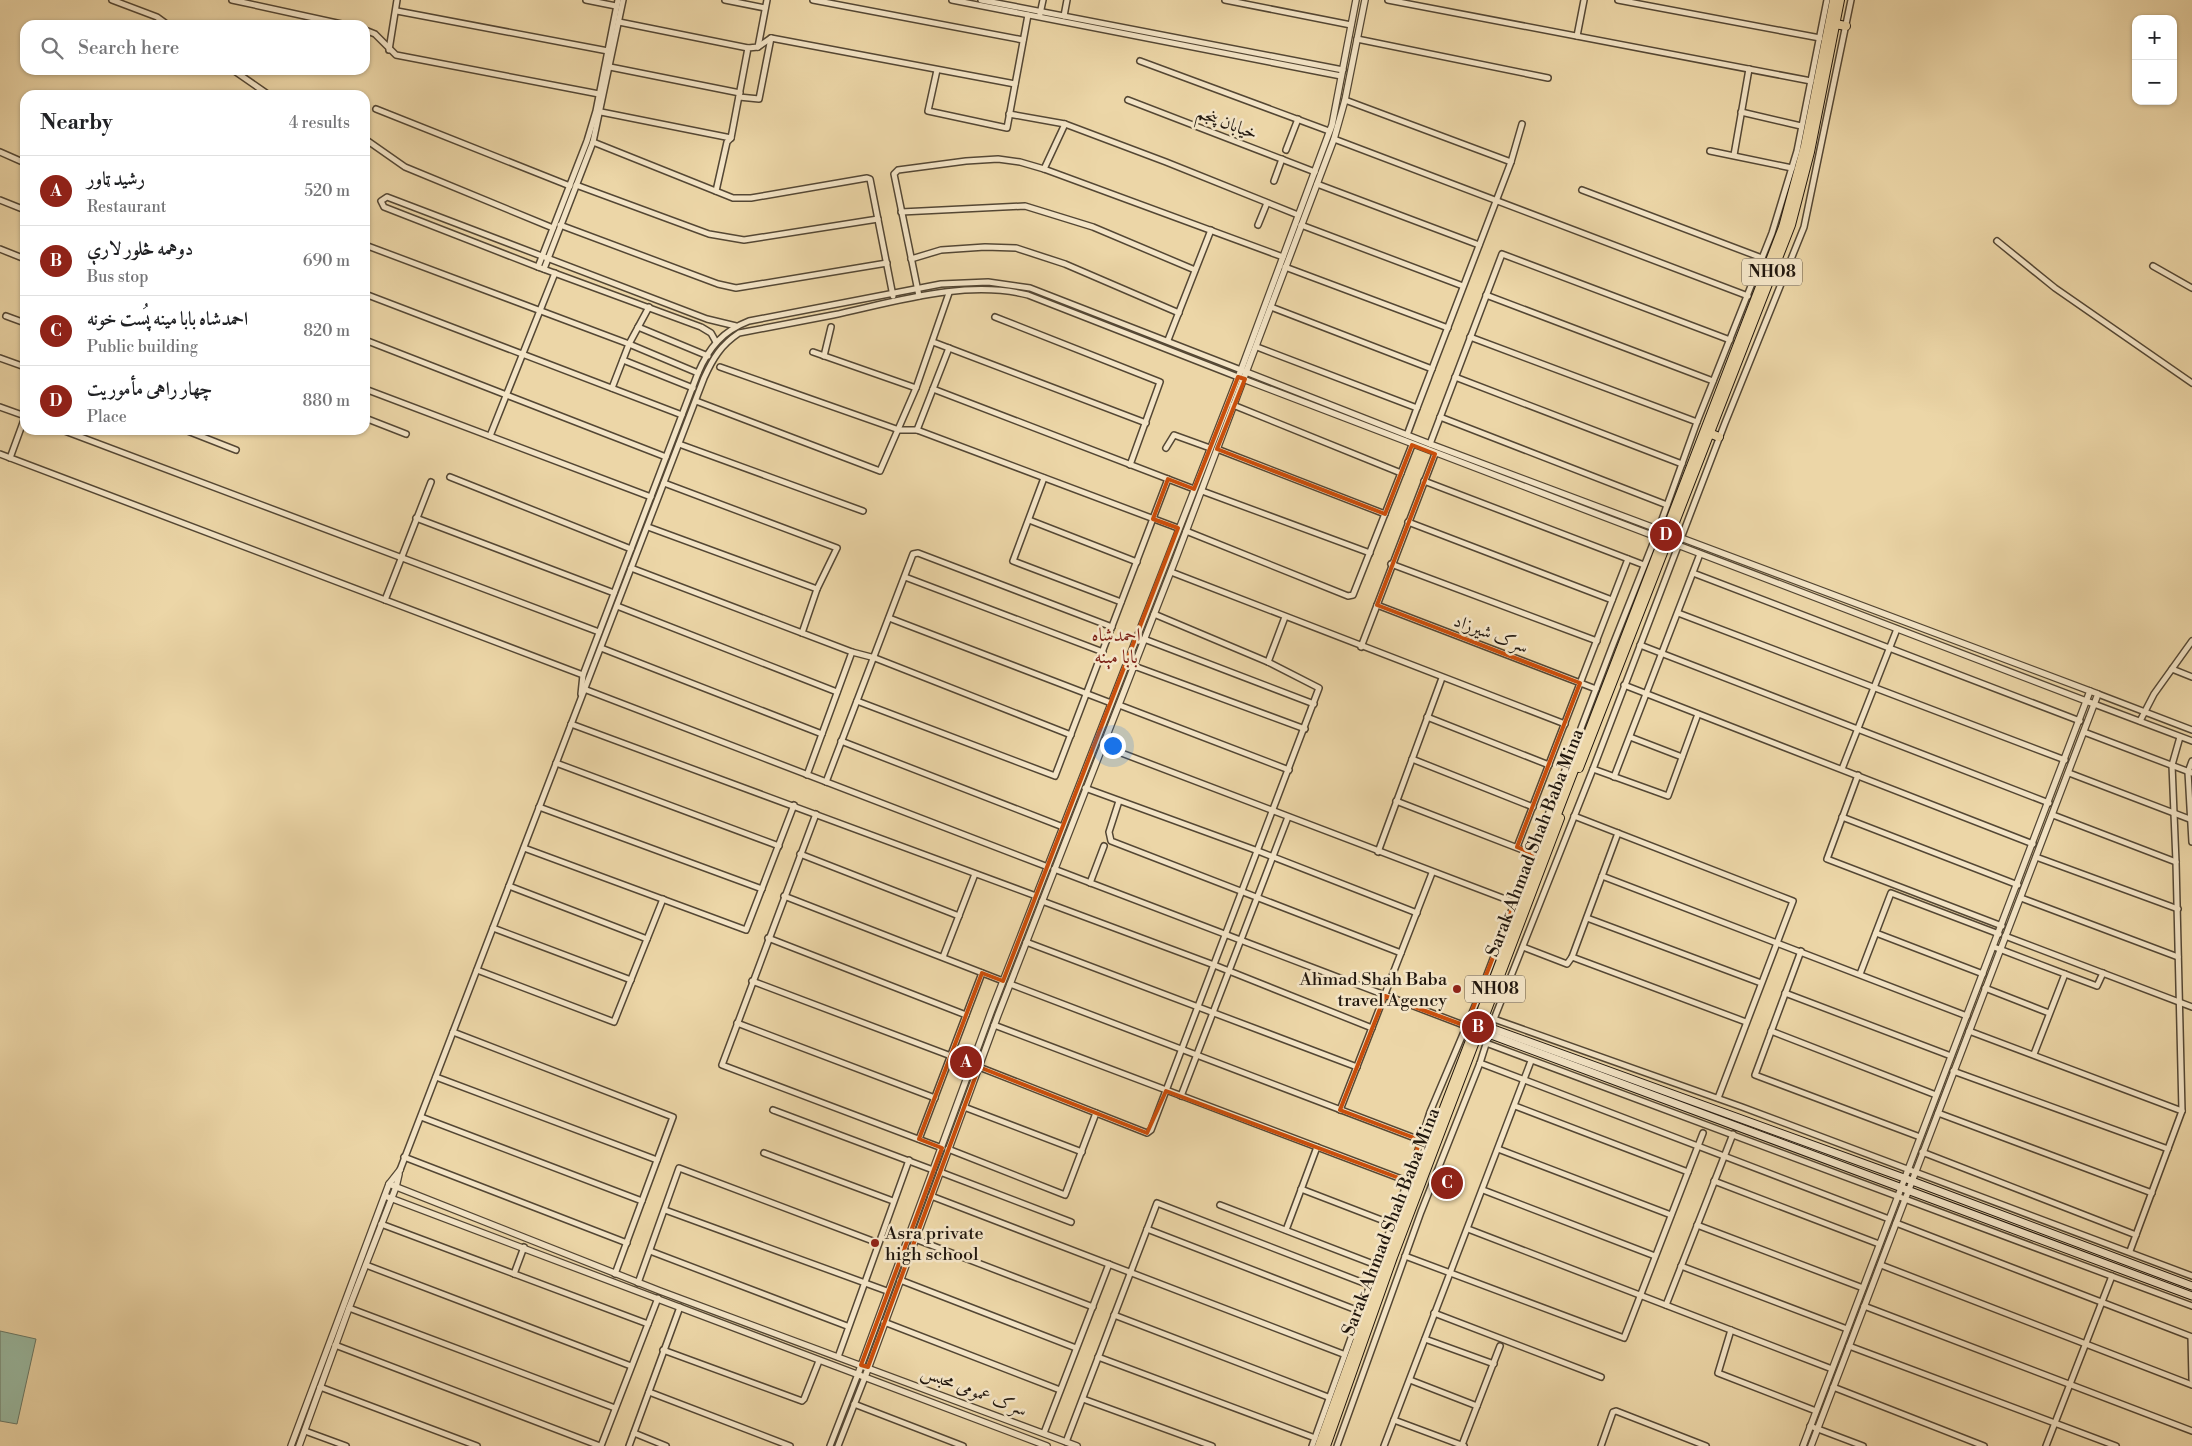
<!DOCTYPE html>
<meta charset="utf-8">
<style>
:root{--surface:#fff;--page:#f2f2f2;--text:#202124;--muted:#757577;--line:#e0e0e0;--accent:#8f2418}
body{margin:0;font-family:"Libre Bodoni",Amiri,serif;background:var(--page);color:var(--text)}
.controls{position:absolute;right:15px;top:15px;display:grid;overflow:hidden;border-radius:10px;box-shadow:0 1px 4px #0004}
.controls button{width:45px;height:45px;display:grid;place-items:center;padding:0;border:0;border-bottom:1px solid var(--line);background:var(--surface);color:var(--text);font:25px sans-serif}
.you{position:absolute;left:1112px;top:745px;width:18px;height:18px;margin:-12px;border:4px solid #fff;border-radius:50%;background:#1a73e8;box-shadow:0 0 0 8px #1a73e833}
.badge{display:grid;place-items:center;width:32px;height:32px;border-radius:50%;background:var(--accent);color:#fff;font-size:16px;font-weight:700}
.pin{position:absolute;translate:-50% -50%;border:2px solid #fff;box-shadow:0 1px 5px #0006}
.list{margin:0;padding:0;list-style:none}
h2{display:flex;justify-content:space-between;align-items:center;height:65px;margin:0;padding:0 20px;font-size:21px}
h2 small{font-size:16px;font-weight:400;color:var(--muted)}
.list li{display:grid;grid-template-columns:32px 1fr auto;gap:15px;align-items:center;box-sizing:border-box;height:70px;padding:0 20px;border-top:1px solid var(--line)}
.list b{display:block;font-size:19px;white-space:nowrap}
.list p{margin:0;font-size:16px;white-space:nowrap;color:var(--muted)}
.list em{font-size:16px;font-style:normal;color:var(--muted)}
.icon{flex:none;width:28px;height:28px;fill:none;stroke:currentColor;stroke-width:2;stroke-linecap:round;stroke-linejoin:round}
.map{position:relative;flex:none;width:2192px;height:1446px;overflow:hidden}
.search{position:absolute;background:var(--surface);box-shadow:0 1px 4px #0004;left:20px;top:20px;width:350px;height:55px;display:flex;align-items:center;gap:12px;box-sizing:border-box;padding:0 18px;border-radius:15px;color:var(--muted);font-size:19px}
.panel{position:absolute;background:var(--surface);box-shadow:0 1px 4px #0004;left:20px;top:90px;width:350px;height:345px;border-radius:15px}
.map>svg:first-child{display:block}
.water{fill:#9abaa2;stroke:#6a7967}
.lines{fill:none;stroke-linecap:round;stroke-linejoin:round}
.minor-casing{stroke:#544734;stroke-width:8}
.tertiary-casing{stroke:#544734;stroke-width:8}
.secondary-casing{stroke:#21170e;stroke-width:9}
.trunk-casing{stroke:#21170e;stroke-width:10}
.minor{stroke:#f3e4c6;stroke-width:5}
.tertiary{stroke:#f3e4c6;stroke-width:5.5}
.secondary{stroke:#f3e4c6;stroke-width:7}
.trunk{stroke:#ecd6a7;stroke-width:8}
.marked{fill:none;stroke:#ca4f0c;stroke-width:4;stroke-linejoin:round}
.poi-dot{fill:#8f2418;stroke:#f3e4c6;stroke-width:2}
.labels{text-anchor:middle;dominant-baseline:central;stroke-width:5;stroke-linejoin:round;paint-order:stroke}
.shield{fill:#f3e4c6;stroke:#605445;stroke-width:1}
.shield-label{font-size:16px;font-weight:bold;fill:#21170e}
.street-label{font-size:18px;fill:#21170e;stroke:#f3e4c6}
.poi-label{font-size:18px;fill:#21170e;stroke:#f3e4c6;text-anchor:end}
.neighbourhood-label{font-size:19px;fill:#7a1f14;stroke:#f3e4c6}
</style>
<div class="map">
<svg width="2192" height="1446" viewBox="0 0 2192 1446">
<rect width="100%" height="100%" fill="#ecd6a7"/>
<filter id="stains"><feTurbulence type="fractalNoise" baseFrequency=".004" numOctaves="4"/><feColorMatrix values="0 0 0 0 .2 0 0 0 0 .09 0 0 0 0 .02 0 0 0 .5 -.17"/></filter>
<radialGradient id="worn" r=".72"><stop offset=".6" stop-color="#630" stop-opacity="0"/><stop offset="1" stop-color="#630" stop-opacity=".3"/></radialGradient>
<!-- water -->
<polygon class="water" points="0,1331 36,1339 17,1424 0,1421"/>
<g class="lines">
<!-- minor casing -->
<g class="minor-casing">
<g id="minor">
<polyline points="112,0 157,17 168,25"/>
<polyline points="232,0 346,25"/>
<polyline points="586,0 616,6"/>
<polyline points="725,0 765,8"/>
<polyline points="813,0 1023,40"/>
<polyline points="952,0 1341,76"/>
<polyline points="981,0 1343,70"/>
<polyline points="1225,0 1351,25"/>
<polyline points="1388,0 1811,81"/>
<polyline points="1618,0 1820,38"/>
<polyline points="397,11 608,51"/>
<polyline points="1040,14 1043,0"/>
<polyline points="1064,16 1067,0"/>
<polyline points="619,22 748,48"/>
<polyline points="365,30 375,34 396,55 599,94"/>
<polyline points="1577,36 1584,0"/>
<polyline points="1357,39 1548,78"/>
<polyline points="758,47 771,38 1015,84"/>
<polyline points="389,50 397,0"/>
<polyline points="1140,61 1329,131"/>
<polyline points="610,67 740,93"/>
<polyline points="233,70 269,95"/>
<polyline points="937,70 928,111 1007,128 1028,15"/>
<polyline points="739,97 759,99 771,38"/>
<polyline points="1128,100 1315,172"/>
<polyline points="1345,100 1511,162"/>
<polyline points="376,109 570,186"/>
<polyline points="601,112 731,138"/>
<polyline points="1741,112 1801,126"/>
<polyline points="1009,114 1065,124 1166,162 1298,215"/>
<polyline points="365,139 405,167 553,228"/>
<polyline points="1334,139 1748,296"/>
<polyline points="593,142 733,198 751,198 867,178 870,179 893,296"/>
<polyline points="1286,150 1298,119"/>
<polyline points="1710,151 1792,168"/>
<polyline points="0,152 25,163"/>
<polyline points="1734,155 1749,69"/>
<polyline points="1044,169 1065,124"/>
<polyline points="1274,181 1282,159"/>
<polyline points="1317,184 1479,245"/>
<polyline points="576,185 709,234 744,240 878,219"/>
<polyline points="1582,190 1762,258"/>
<polyline points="716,191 727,142 731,138 748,48 758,47 767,0"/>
<polyline points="0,200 25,210"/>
<polyline points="901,212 1025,206 1093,227 1195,270"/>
<polyline points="560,225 718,284 736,288 887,263"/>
<polyline points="1258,225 1267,203"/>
<polyline points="1301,225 1463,286"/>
<polyline points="1997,241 2055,288 2192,383"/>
<polyline points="365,245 629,344 698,373"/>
<polyline points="0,249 25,259"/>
<polyline points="911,259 941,250 985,247 1016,248 1065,264 1179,313"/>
<polyline points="2153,266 2192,288"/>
<polyline points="538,267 587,141 596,111 618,0"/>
<polyline points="1285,267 1448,328"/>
<polyline points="544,269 593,142 623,0"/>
<polyline points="365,294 682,415"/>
<polyline points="1486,295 1713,381"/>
<polyline points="919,296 894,174 898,170 966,161 998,159 1020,162 1044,169 1283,257"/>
<polyline points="1271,307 1432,369"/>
<polyline points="6,316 25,323"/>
<polyline points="995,317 1160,382 1130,465"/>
<polyline points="638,327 708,356"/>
<polyline points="1470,337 1697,422"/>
<polyline points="365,340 666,457"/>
<polyline points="1168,340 1211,230"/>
<polyline points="716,342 711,333 701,327 538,267 384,207 381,201 387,197 707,319 736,326"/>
<polyline points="933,342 1146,423"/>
<polyline points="1257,347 1417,408 1407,435"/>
<polyline points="813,352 916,388"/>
<polyline points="824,356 831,327"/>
<polyline points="0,358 25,367"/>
<polyline points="623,360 693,388"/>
<polyline points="720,367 899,430 917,430 1178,528"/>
<polyline points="1455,377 1682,464"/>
<polyline points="612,388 629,344 649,307"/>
<polyline points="365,389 651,497"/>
<polyline points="933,389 1194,489"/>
<polyline points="696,401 880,471 916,388 949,293"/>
<polyline points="1233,405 1401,473"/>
<polyline points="0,407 25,416"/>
<polyline points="1417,408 1511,162 1522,124"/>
<polyline points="1440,417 1667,505"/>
<polyline points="365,418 406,434"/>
<polyline points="62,430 599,632"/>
<polyline points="185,430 236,450"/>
<polyline points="917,430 949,348"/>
<polyline points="490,436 555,273"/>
<polyline points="679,444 863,511"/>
<polyline points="1430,444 1502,254 1730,340"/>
<polyline points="1166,448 1174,435 1210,448"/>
<polyline points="1217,449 1385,514"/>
<polyline points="0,454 583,675"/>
<polyline points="10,458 25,417"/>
<polyline points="450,477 631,549"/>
<polyline points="1044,478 1013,561 1121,602"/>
<polyline points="1424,481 1644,565"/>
<polyline points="664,483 837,548 817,589 802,633"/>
<polyline points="1202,491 1370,553"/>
<polyline points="416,518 614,593"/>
<polyline points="1029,520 1137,562"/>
<polyline points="1408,522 1612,600"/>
<polyline points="648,527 817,589"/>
<polyline points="1186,531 1348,596 1353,595 1412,445"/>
<polyline points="1391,564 1597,641"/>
<polyline points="631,568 852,652 875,658 1071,735"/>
<polyline points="1171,572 1565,724"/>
<polyline points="1693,573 2080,721"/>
<polyline points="905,577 1103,652"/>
<polyline points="385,600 431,482"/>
<polyline points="1377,605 1596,689"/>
<polyline points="617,606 837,692"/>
<polyline points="1678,613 2065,760"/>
<polyline points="889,618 1111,703"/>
<polyline points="1144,639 1314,704"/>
<polyline points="1640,645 2049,803"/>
<polyline points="1361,647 1435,454"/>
<polyline points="601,648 822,734"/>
<polyline points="1268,662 1285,617"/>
<polyline points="1134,666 1305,729"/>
<polyline points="2172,669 2192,677"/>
<polyline points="1624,685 2033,844"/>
<polyline points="584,689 1048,867"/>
<path d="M581 694 583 675 698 373C709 347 723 331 749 321L941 284 988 282 1030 288 1241 370"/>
<polyline points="2098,694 2192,730"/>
<polyline points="857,701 1055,776 1168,479"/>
<polyline points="2094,704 2192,741"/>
<polyline points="1119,705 1289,770"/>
<polyline points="1427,717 1549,765"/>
<polyline points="2140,721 2154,694 2192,641"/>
<polyline points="571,724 1036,896"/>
<polyline points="2084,732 2192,773"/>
<polyline points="1630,737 1682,757"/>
<polyline points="841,741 1063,827"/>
<polyline points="1103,746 1521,905"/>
<polyline points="1412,759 1533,807"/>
<polyline points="2192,761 2188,772 2192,842"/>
<polyline points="556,763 779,846"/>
<polyline points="1593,769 1668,796 1698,714"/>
<polyline points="1842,769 1897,629"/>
<polyline points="2069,773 2192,820"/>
<polyline points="807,775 852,652"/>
<polyline points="1858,775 1827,859 2002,926"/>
<polyline points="1614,777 1700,554"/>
<polyline points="826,782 913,554 918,553 1112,627"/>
<polyline points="1085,788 1258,851 1417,913"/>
<polyline points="1119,801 1109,832 1111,841 1401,953"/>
<polyline points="1396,801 1533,854"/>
<polyline points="539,807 762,889"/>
<polyline points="816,814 722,1065 942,1148"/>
<polyline points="2053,815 2176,862"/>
<polyline points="1574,816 1793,901 1718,1098"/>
<polyline points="1842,817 2018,885"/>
<polyline points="1517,847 1628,559"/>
<polyline points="524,848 746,930 794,805"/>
<polyline points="1378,852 1442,678"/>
<polyline points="800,854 959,916"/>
<polyline points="2036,857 2178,909"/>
<polyline points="1054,869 1466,1026"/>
<polyline points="1602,876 1967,1016"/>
<polyline points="1090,883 1104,846"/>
<polyline points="509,886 647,939"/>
<polyline points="784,896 1003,981"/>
<polyline points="2021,898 2178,957"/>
<polyline points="1042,901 1214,965 1372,1028"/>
<polyline points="1587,918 1761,983"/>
<polyline points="493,928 631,980"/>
<polyline points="1876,933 1983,974"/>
<polyline points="2005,936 2192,1007"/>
<polyline points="768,938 966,1015"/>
<polyline points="1026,942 1357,1067"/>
<polyline points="1523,947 1567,964 1572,957 1746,1022"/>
<polyline points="1994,947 2065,974 2034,1054"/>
<polyline points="1801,951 1755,1075 1920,1137"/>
<polyline points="943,957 975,874"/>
<polyline points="1572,957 1618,833"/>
<polyline points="477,970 614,1022 663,899"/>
<polyline points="1860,974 1891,893 1999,934"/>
<polyline points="2065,974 2097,986 2103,973"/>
<polyline points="752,981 951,1056"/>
<polyline points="1010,984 1420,1140"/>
<polyline points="1985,988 2049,1013"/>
<polyline points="1785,993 1951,1056"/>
<polyline points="1494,1019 1742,1107 2192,1276"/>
<polyline points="737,1023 935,1098"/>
<polyline points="994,1025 1407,1181"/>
<polyline points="1771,1031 1936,1095"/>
<polyline points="1969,1031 2182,1111"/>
<polyline points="453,1032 673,1117 615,1274"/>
<polyline points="1486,1043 2192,1306"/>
<polyline points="1480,1063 1889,1219"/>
<polyline points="979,1067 1147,1133 1151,1130 1319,688 1268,662 1154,614"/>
<polyline points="1953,1071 2168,1149"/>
<polyline points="436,1077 657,1160"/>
<polyline points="1181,1096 1288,817"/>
<polyline points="1515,1106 1688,1172"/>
<polyline points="964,1107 1082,1152"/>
<polyline points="773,1110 933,1170"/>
<polyline points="1340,1110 1432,873"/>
<polyline points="1938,1113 2152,1193"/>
<polyline points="421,1117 642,1201"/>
<polyline points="919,1139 982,973"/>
<polyline points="948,1149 1065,1195 1096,1113"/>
<polyline points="1498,1149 1671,1215"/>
<polyline points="1922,1152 2136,1235"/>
<polyline points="764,1153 893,1201"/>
<polyline points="404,1157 627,1243"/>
<path d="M400 1170 704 378C713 358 721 345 739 333 771 327 802 321 833 315 894 302 966 279 1028 295L1238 377"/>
<polyline points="940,1172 1071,1222"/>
<polyline points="1714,1181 1879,1244"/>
<polyline points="1301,1189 1392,1224"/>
<polyline points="1483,1190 1655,1256"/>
<polyline points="931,1196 1343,1354"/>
<polyline points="1220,1205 1376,1265"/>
<polyline points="665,1210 887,1291"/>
<polyline points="1896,1223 2192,1337"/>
<polyline points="381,1224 648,1324"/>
<polyline points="1697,1225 1863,1288"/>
<polyline points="1147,1229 1359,1311"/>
<polyline points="1468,1229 1832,1369"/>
<polyline points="1286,1230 1317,1147"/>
<polyline points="915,1239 1093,1307"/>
<polyline points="650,1251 847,1326"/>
<polyline points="2130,1251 2182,1111 2176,862 2172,765 2180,737"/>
<polyline points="1405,1256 1624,1338 1703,1133"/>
<polyline points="366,1265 631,1366"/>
<polyline points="1881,1265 2192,1385"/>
<polyline points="1681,1266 1847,1329"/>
<polyline points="514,1274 524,1247"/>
<polyline points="900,1280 1076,1348"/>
<polyline points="638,1283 679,1168 878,1243"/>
<polyline points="1666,1305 1733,1134"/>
<polyline points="1864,1306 2192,1431"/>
<polyline points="349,1308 615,1408"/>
<polyline points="1434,1313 1601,1377"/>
<polyline points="1114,1315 1328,1397"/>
<polyline points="884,1322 1060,1390"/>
<polyline points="1731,1330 1718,1373 1816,1411"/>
<polyline points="2191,1337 2192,1380"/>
<polyline points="1425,1339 1494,1364"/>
<polyline points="335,1345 600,1446"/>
<polyline points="1849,1346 2116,1446"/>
<polyline points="663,1350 802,1401 804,1399 819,1361"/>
<polyline points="838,1357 909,1160"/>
<polyline points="1098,1357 1315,1438"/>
<polyline points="1410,1380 1477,1406"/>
<polyline points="320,1387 477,1446"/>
<polyline points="1833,1387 1984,1446"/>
<polyline points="649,1392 790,1446"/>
<polyline points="1083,1399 1212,1446"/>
<polyline points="854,1404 963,1446"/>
<polyline points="1394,1420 1464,1446"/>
<polyline points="1810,1426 1863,1446"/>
<polyline points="305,1431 346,1446"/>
<polyline points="634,1433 666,1446"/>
<polyline points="1044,1433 1109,1264"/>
<polyline points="1066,1442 1157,1203 1369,1285"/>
<polyline points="1462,1445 1500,1346"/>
<polyline points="601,1446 658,1298"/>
<polyline points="629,1446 680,1307"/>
<polyline points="830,1446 858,1374"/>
<polyline points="838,1446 865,1377"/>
<polyline points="1312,1446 1414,1163 1430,1112 1477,1001 1612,647 1656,536 1697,422 1772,233 1797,151 1827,0"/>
<polyline points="1337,1446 1421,1212 1480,1063 1494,1019 1593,769 1725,423 1804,227 1851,0"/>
<polyline points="1384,1446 1531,1061"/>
<polyline points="1601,1446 1613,1412 1616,1411 1706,1446"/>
<polyline points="2046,1446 2112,1276"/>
</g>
</g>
<!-- tertiary casing -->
<g class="tertiary-casing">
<g id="tertiary">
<polyline points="1241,370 1430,444 2098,694 1811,1446"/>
<polyline points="1243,379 2094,704"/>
<polyline points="389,1184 660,1291 1077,1446"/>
<polyline points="385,1196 1047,1446"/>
<polyline points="858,1374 991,1012 1241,370 1326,141 1332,125 1356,0"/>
<polyline points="865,1377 998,1015 1176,558 1334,139 1345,100 1365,0"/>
<polyline points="291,1446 389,1184 400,1170"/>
<polyline points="299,1446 349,1308 396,1187 399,1174"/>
<polyline points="1803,1446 2090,691"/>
</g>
</g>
<!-- secondary casing -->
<g class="secondary-casing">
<g id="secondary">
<polyline points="1477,1023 1904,1178 2192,1286"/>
<polyline points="1475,1029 2192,1296"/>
</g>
</g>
<!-- trunk casing -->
<g class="trunk-casing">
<g id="trunk">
<polyline points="1835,24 1846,26"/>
<polyline points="1709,433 1719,437"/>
<polyline points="1579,768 1791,225 1810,152 1840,0"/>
<polyline points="1319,1446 1404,1212 1783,227 1805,146 1834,0"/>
<polyline points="1326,1446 1393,1257 1560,818"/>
</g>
</g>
<!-- minor -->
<use href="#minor" class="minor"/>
<!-- tertiary -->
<use href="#tertiary" class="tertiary"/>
<!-- secondary -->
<use href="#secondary" class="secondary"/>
<!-- trunk -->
<use href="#trunk" class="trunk"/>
</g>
<!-- marked area -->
<path class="marked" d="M1238 377 1245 379 1217 449 1385 514 1412 445 1435 454 1377 605 1580 683 1517 847 1533 854 1525 876 1466 1026 1385 996 1340 1110 1420 1140 1407 1181 1166 1091 1147 1133 979 1067 868 1367 861 1365 942 1148 919 1139 982 973 1003 981 1178 528 1153 519 1168 479 1194 489Z"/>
<!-- markers -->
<g class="poi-dot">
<circle cx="1457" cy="989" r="5"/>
<circle cx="875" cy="1243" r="5"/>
</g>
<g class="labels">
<!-- shield labels -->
<g class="shield">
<rect x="1742" y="258.5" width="60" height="27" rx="4"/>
<rect x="1465" y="975.5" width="60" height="27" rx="4"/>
</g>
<g class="shield-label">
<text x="1772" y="272">NH08</text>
<text x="1495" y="989">NH08</text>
</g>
<!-- street labels -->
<g class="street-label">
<text transform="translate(1227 123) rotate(21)">خیابان پنجم</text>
<text transform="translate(1491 634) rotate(21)">سرک شیرزاد</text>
<text transform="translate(1535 843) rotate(-69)">Sarak Ahmad Shah Baba Mina</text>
<text transform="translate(1391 1222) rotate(-69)">Sarak Ahmad Shah Baba Mina</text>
<text transform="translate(974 1391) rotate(21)">سرک عمومی محبس</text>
</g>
<!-- poi labels -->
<g class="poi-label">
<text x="1447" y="979">Ahmad Shah Baba<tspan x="1447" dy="21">travel Agency</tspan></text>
<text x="885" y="1233" text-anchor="start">Asra private<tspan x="885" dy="21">high school</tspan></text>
</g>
<!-- neighbourhood labels -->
<g class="neighbourhood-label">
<text x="1116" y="635">احمدشاه<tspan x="1116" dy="22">بابا مېنه</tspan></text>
</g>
</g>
<rect width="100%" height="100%" filter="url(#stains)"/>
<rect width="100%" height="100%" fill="url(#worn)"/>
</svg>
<div class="controls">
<button>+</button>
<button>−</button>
</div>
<div class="you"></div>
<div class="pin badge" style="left:966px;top:1062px">A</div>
<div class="pin badge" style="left:1478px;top:1027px">B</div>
<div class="pin badge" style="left:1447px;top:1183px">C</div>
<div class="pin badge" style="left:1666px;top:535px">D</div>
<div class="search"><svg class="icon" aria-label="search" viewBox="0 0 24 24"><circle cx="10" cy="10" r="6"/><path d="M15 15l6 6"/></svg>Search here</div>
<section class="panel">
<h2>Nearby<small>4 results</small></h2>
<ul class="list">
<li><span class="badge">A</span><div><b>رشید ټاور</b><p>Restaurant</p></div><em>520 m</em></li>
<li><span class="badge">B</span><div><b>دوهمه څلور لارې</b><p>Bus stop</p></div><em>690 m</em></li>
<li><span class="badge">C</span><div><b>احمدشاه بابا مینه پُست خونه</b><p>Public building</p></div><em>820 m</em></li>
<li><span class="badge">D</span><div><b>چهار راهی مأموریت</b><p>Place</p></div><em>880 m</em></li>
</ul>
</section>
</div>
